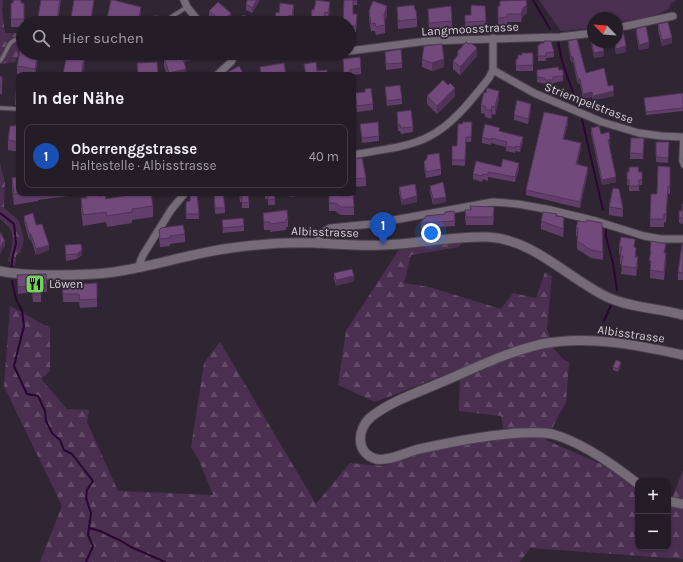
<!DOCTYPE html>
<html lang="de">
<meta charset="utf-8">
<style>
:root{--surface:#241c26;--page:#2c252e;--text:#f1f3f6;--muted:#a3a1a7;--line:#413a43;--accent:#0b8043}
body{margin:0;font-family:Karla,sans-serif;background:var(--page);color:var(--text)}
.controls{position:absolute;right:12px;bottom:12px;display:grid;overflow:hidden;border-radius:8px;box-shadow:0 1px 3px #0004}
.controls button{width:36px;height:36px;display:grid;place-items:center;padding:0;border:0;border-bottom:1px solid var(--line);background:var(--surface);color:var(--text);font:20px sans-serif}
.compass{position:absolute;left:587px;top:12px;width:36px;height:36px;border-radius:50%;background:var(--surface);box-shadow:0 1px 3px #0004;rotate:295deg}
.you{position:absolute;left:431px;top:233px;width:14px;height:14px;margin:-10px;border:3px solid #fff;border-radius:50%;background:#1a73e8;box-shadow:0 0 0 6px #1a73e833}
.badge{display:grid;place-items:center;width:26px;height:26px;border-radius:50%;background:var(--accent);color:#fff;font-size:13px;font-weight:700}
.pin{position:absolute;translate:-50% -33px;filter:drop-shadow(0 1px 2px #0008)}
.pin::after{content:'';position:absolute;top:21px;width:14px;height:12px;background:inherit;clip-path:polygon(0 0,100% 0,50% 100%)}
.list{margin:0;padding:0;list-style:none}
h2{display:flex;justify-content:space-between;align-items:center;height:52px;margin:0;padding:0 16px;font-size:17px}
h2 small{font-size:13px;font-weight:400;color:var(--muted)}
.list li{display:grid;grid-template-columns:26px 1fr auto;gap:12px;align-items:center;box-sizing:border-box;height:64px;margin:0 8px 8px;padding:0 8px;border:1px solid var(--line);border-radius:8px}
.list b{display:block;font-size:15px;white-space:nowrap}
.list p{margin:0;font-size:13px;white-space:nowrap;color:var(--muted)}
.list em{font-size:13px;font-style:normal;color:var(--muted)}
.icon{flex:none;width:22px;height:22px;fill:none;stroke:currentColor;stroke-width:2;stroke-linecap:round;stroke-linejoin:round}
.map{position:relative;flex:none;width:683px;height:562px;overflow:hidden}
.search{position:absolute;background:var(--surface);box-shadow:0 1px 3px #0004;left:16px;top:16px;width:340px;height:44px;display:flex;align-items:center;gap:10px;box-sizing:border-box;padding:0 14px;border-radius:22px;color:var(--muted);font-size:15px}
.panel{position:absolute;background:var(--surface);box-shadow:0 1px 3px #0004;left:16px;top:72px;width:340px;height:124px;border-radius:8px}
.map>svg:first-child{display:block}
.grass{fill:#4a2f51}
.forest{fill:url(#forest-firs)}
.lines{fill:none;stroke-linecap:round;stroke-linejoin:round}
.stream{stroke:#2b0533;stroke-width:2}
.lane-casing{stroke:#4a424c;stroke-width:5.5}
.street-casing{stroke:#4a424c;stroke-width:9}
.secondary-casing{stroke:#4a424c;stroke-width:11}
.lane{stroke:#766a79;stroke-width:3.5}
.street{stroke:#766a79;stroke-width:7}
.secondary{stroke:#766a79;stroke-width:9}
.wall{fill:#613f6a}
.shaded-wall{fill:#4f3356}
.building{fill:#71497b;stroke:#4f3356}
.labels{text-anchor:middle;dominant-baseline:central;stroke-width:3.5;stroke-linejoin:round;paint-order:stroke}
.street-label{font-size:12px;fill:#d9d2db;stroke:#302633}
.poi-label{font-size:12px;fill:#d9d2db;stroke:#302633;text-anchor:start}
</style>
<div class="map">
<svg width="683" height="562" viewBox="0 0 683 562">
<defs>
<pattern id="forest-firs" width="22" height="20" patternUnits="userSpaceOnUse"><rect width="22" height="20" fill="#4a2f51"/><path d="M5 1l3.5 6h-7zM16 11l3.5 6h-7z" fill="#644c69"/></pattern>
</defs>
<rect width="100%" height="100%" fill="#302633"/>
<!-- grass -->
<path class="grass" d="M539 0H677L670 4C670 7 669 10 665 11 655 17 630 20 617 23V18H593V28L561 31Z"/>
<!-- forest -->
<g class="forest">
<path d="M0 0H3L2 10 5 33H21C24 46 20 51 15 62L0 64Z"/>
<path d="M0 163 5 183 4 208 19 221 24 239 21 252 16 255 15 266 8 261C13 243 18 231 0 219Z"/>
<polygon points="462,242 459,247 411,255 404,283 429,287 501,309 513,293 536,298 545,272 552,276 547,329 554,349 564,360 569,362 566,402 546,440 605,466 638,491 638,547 668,547 668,506 669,506 683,470 683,559 530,548 520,562 40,562 62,506 4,386 10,306 50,328 50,371 41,379 67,409 89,410 87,422 118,491 213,495 199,460 191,447 204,363 220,342 316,504 350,463 383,466 420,453 505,438 501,416 459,411 460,369 375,402 338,385 346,331 400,248"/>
</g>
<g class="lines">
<!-- stream -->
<g class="stream">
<polyline points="533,0 550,29"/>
<polyline points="558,41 562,61 578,107"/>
<polyline points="582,119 603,210"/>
<polyline points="0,213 14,224 16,243 12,260 12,267"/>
<polyline points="606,228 606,237 613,263 617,290"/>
<polyline points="12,281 16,299 22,311 24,326 14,366 27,394 38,396 45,411 46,421 52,433 60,440 64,450 72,454 93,481 87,490 86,498 91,513 88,535 93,546 86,562"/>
<polyline points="604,321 611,305"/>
<polyline points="89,528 100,531 121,541 131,547 165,562"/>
</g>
<!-- lane casing -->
<g class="lane-casing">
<g id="lane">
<polyline points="164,20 168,19 187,7"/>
<polyline points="149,23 151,20 156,18"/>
<polyline points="147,56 147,53"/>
<path d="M0 61C9 51 6 39 23 38"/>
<polyline points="0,108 19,109"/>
<polyline points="682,137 681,161 683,166"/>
</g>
</g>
<!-- street casing -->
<g class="street-casing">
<g id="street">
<polyline points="184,0 187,7 200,23"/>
<polyline points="617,28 673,16"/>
<polyline points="349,51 427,41 560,37 593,33"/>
<polyline points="252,53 273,56 322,53"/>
<polyline points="493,70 534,93 602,122 639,133 661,136 683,137"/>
<polyline points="217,75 231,62 236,53"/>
<path d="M353 155C376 150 407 148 428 137 453 125 472 99 489 78L493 70V38"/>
<polyline points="318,243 320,234 330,228 372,224 493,202 518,204 551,210 596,221 644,236 661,239 683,239"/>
<polyline points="140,268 140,262 143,255 171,210 185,193"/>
</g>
</g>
<!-- secondary casing -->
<g class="secondary-casing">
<g id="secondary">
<path d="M0 271C18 275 38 275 56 275 77 275 99 275 120 271 157 265 193 253 231 248 259 244 287 242 315 243 338 244 360 246 383 245 418 244 453 236 488 237 533 239 569 279 607 297 631 308 658 308 683 315"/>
<path d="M638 484C614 465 582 442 552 434 542 432 530 433 519 433 487 435 456 441 424 448 410 450 390 462 376 459 355 453 357 429 371 417 391 401 419 392 442 382 475 368 507 352 542 344 589 335 637 345 683 355"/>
<polyline points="668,501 683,504"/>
</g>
</g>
<!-- lane -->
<use href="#lane" class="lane"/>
<!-- street -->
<use href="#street" class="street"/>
<!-- secondary -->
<use href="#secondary" class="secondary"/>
</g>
<!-- wall -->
<g class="wall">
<polygon points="41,0 61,0 58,23 38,23 38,17"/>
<polygon points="260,0 252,13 246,10 246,4"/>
<polygon points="344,0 357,0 357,5 353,5 353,14 357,14 356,32 350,31 350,38 349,38 349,23"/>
<polygon points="11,3 24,3 24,23 23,23 23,27 11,27"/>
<polygon points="485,6 486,26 465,27 465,15 471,15"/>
<polygon points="498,6 500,6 527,13 523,16 521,22 507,22 507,25 498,25"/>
<polygon points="397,7 415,10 417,19 417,27 398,29"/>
<polygon points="428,9 452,21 452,29 429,31"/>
<polygon points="330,10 328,21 325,20 325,23 307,23 311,19"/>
<polygon points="209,11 231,19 227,23 217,23 209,16"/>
<polygon points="369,11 387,14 385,21 385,33 376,35 375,31 371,31 369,19"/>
<polygon points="141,13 139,23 107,23 107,18"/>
<polygon points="294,13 292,23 275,23 275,19"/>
<polygon points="658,24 672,43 662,46 658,30"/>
<polygon points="636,29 649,48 639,50 636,34"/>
<polygon points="591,37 604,56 594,58 591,42"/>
<polygon points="568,41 586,73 608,86 614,96 593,100 592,97 583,99 580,84 578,84 577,81 573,62 571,62 568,46"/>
<polygon points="614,42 617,42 626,52 616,54"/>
<polygon points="538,45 554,52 554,57 546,58 546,61 538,61"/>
<polygon points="22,51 23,53 39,53 35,75 24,75 17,74 17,66"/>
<polygon points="385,52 402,63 402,68 386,70"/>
<polygon points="457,52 477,56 460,75 453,69 453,61 457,56"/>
<polygon points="168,53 201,53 201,57 184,62 186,75 167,75 164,66 164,58 168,57"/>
<polygon points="533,53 533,71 516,71 516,59 518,59 522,55"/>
<polygon points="343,59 361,68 361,74 350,75"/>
<polygon points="422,59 444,67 432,71 422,67"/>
<polygon points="537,70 559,70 563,76 563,81 553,83 553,85 545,85 545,84 537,82"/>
<polygon points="0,76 2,77 2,94 0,94"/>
<polygon points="19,82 19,105 15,105 15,100"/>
<polygon points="385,87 402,99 402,104 387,106 385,92"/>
<polygon points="365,89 373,104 373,110 357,112 355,93 365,92"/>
<polygon points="683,93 683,111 646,115 644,98"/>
<polygon points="427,96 455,96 437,114 427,104"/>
<polygon points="499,99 495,115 492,114 491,119 485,117 485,114 481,113 481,105"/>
<polygon points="531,109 528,124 514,120 514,115"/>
<polygon points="397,112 413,127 413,132 401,134 400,131 398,131"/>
<polygon points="568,123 564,139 581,148 577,165 588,172 580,208 526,195 526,190"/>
<polygon points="360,124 379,136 379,141 362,143"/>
<polygon points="19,125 19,152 8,150 8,140"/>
<polygon points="472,128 471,142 466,142 465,166 452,165 452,160 457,146"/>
<polygon points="591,128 601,134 610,145 609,145 616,182 602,185 591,133"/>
<polygon points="500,131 523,142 520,152 515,151 515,153 506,151 506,147 491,143 491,145 482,143 482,137"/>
<polygon points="631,138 644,138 643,159 630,159"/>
<polygon points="656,142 669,142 668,163 656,162"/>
<polygon points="427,155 441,169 441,175 426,178 424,167 424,162 427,159"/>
<polygon points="353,159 366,178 366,186 353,187"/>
<polygon points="501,167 519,169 515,182 488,177 488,181 483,179 482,182 473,179 473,174"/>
<polygon points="627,172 642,172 642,185 639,185 639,191 629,191 629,185 627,185"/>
<polygon points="670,174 670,194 668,194 666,222 664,222 664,227 650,227 650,219 657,194"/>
<polygon points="12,178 19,193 84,193 84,194 38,200 38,201 14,205 12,188"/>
<polygon points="430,186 446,202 433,205 430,192"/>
<polygon points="399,187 417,202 402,205 399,193"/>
<polygon points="214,193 225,208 225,213 215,214"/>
<polygon points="239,193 249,202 249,208 242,208 242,202 240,202"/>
<polygon points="265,193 274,193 275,205 268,205 268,199 265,199"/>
<polygon points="290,193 310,193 310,194 290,197"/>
<polygon points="329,195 342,196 354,207 354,215 341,215 335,211 329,211"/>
<polygon points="99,196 106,199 153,206 153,217 132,220 132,223 107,227 106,222 83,226 81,209 81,198"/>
<polygon points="186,202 199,214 199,219 186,219"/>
<polygon points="683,204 683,224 679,223 679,211 682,211"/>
<polygon points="470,206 494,215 493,225 466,225 465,218 465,210 470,210"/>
<polygon points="609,207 623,209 623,217 609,215"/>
<polygon points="263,213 288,219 288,227 286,227 286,230 270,232 270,230 264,230"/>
<polygon points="24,216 36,225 49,250 36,255 31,239 29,240 24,221"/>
<polygon points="557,216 564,225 563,237 541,229 541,221"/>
<polygon points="222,220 244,226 244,231 223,233"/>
<polygon points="455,221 455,226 421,228 421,223"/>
<polygon points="578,221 603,252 603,260 591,258 577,249 577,236 576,236 576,228"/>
<polygon points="159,230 185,234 185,242 170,244 170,246 160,247 159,238"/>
<polygon points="683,244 683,280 678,280 678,272"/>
<polygon points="65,245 82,255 77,259 66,261"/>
<polygon points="619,246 635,248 638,265 636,276 621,274 622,264 620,264 620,254 619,254"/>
<polygon points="650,251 665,253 666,261 664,280 650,278"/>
<polygon points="334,273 354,281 336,286 334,279"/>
<polygon points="17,275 47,285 47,292 41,292 41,302 33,302 32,292 18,294"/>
<polygon points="62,281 80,284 97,299 97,307 80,308 79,302 63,302"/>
<polygon points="621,365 618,372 613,370 613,367"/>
</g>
<!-- shaded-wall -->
<g class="shaded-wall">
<polygon points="60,0 61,0 58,23 57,23"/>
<polygon points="94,0 94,5 91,23 90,23"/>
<polygon points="257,0 260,0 252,13 252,8"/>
<polygon points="330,2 330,10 328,21 328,13"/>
<polygon points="294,5 294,13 292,23 292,16"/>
<polygon points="527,5 527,13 523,16 521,22 521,14 523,8"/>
<polygon points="387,6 387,14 384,23 384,15"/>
<polygon points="141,7 141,13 139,23 138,23"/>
<polygon points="325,12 325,23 324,23"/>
<polygon points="231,13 231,19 227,23 223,23"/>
<polygon points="672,38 672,43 662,46 662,40"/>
<polygon points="649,42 649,48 639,50 639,45"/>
<polygon points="626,46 626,52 616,54 616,49"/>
<polygon points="477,48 477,56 460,75 460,67"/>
<polygon points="604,51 604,56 594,58 594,53"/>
<polygon points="38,53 39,53 35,75 35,69"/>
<polygon points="85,53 85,61 83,75 81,75"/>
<polygon points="189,53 201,53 201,57 182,63 182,55"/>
<rect x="571" y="57" width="2" height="5"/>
<polygon points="444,59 444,67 432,71 432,63"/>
<polygon points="186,69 186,75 169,75 169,73"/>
<rect x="578" y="79" width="2" height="5"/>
<polygon points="455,88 455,96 437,114 437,106"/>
<polygon points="499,91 499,99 495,115 495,107"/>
<polygon points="614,91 614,96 593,100 593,96"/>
<polygon points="592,92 592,97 583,99 583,94"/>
<polygon points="531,104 531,109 528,124 528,119"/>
<polygon points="492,106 492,114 491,119 491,111"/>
<polygon points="568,117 568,123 563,144 563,139"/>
<polygon points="523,137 523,142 520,152 520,147"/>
<polygon points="610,139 610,145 608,145 608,140"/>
<polygon points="581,143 581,148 576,170 576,164"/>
<polygon points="519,163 519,169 515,182 515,177"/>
<polygon points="588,167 588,172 580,208 580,202"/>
<polygon points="616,177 616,182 602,185 602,180"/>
<polygon points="417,196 417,202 402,205 402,200"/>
<polygon points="446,197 446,202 433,205 433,199"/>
<polygon points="564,217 564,225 563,237 563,229"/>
<polygon points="29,234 31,234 31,239 29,240"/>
<polygon points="5,241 5,246 3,248 1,253 0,253 0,248 3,242"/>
<polygon points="49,245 49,250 36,255 36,249"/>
<polygon points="82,250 82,255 77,259 77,254"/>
<polygon points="666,253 666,261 664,280 664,272"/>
<polygon points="638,257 638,265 636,276 636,268"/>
<polygon points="354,276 354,281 336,286 336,280"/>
<polygon points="621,362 621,365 618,372 618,369"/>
</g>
<!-- building -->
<g class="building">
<polygon points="13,0 21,0 21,3 24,3 24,19 11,19 11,3 13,3"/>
<polygon points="41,0 60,0 57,20 38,17"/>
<polygon points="74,0 94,0 90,23 70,23"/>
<polygon points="111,0 113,0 141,7 138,23 121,19 121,21 119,21 119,23 108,23 108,19 107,18"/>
<polygon points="247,0 257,0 252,8 246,4"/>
<polygon points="316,0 330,2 328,13 325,12 324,22 321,21 321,23 307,23 308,18 311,19 312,9 314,10"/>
<polygon points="344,0 357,0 353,0 353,14 357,14 356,26 350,26 350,33 349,33 349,23 343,23"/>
<polygon points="526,0 527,5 523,8 521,14 507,14 507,17 498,18 498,6 500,6 500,1"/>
<polygon points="373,1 387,6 384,15 385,25 376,27 375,23 371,24 369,11"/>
<polygon points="218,2 231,13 223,22 209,11"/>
<polygon points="280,3 294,5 292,16 289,15 288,23 282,23 275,19 276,12 279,13"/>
<polygon points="414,5 415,10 416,10 417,19 398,21 397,7"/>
<polygon points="471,5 485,6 486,21 465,22 465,15 471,15"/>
<polygon points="451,6 452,21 429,23 428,9"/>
<polygon points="243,15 261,21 260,23 240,23"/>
<rect x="153" y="18" width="15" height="5"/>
<polygon points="668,22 672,38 662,40 658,24"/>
<polygon points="646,26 649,42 639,45 636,29"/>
<polygon points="623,30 626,46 616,49 615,42 617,42 617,32"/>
<polygon points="591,37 593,37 593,42 602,42 604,51 594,53"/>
<polygon points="577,39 586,73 604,68 608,86 613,85 614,91 593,96 592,92 583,94 580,79 578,79 577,76 573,57 571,57 568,41"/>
<polygon points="544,41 551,41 554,52 546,53 546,56 538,56 538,45 540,45 540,43 544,43"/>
<polygon points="466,42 469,44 471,43 477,48 460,67 453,61 459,54 457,52"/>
<polygon points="442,44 444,59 432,63 422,59 424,46"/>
<polygon points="23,46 23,53 38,53 35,69 17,66 20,51 22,51"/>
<polygon points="401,49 402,63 386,64 385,52"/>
<polygon points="69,53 85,53 81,75 69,75 63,74 66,59 68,59"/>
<polygon points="169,53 189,53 182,55 186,69 169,73 164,58 169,56"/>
<polygon points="522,53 533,53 533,65 516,66 516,59 518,59 518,55 522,55"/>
<polygon points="360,57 361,68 350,70 350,75 344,75 343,59"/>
<polygon points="157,62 158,75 138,75 137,63"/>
<polygon points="316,62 317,71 327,70 327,75 306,75 304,64"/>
<polygon points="284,63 286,75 261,75 260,67"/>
<polygon points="239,66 243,73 241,74 241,75 227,75 226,73"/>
<polygon points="558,67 559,70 563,70 563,76 553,77 553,80 545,80 545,78 537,77 537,70"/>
<polygon points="0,76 2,77 2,86 0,86"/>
<polygon points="443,80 448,85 450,83 455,88 437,106 427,96"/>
<polygon points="17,82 19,82 19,100 15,100"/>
<polygon points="400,85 402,99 387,101 385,87"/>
<polygon points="371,88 373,104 357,106 355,93 365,92 365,89"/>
<polygon points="487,88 499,91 495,107 492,106 491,111 485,109 486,107 481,105 484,92 486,93"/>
<polygon points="683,93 683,108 646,112 644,98"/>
<polygon points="517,100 531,104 528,119 514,115"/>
<polygon points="411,110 413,127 401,128 400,125 398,125 397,112"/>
<polygon points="544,112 568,117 563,139 581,143 576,164 588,167 580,202 526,190"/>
<polygon points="378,122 379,136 362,138 360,124"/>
<polygon points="463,122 472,122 471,137 466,137 465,160 452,160 452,146 457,146 458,124 462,124"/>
<polygon points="16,124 19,125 19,142 8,140 10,126 15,126"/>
<polygon points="485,124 500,128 499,131 523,137 520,147 515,146 515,148 506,146 507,142 491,138 491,140 482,137"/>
<polygon points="599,126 601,134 609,132 610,139 608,140 616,177 602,180 591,128"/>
<polygon points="631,138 644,138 643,154 630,153"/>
<polygon points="656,142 669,142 668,158 656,157"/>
<polygon points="439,153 441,169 426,172 424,162 427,158 427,155"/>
<polygon points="362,158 366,178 353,179 353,159"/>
<polygon points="503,159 519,163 515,177 488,172 488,175 483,174 482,176 473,174 476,161 501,167"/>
<polygon points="658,166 670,167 670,187 668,186 666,214 664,214 664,219 650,219 651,194 657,194"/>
<polygon points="629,167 638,167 639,172 642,172 642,180 639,180 639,186 629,186 629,180 627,180 627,172 629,172"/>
<polygon points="19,174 19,193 21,193 14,194 12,178 17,177 17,175"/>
<polygon points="443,182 446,197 433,199 430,186"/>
<polygon points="415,184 417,196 402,200 399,187"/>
<polygon points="613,188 619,189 623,209 609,207"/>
<polygon points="134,193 151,193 153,206 132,209 132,212 107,216 106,212 83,215 81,198 87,198 86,196 99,194 99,196 105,195 106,199 128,195 134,194"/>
<polygon points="190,193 197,193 199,214 186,214 186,202 190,201"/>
<polygon points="214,193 223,193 225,208 215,208"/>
<polygon points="239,193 248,193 249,202 242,203 242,197 240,197"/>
<polygon points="265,193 274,193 275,199 268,200 268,194 265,194"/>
<polygon points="342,194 342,196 353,195 354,207 341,207 335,203 329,203 329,195"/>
<polygon points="682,204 683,204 683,218 679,218 679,211 682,211"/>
<polygon points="470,206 494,207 493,217 466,217 465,210 471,210"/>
<polygon points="287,210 288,219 286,219 286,222 270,224 270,222 264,222 263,213"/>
<polygon points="454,211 455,221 421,223 426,216 445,214 445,212"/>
<polygon points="543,212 557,214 556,216 564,217 563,229 541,221"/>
<polygon points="33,213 36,225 42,224 49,245 36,249 31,234 29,234 24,216"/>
<polygon points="243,218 244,226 223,228 222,220"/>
<polygon points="587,220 602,223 603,252 591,250 577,241 578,228 576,228 578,221 586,222"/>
<polygon points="183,225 185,234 170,236 170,238 160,239 159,230 161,228"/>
<polygon points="0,232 5,241 3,242 1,247 0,248"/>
<polygon points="621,237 635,239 634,247 636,248 635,257 638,257 636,268 621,266 623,256 620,256 622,247 619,246"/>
<polygon points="651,241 666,244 664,253 666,253 664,272 650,270 651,261 649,261 651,251 650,251"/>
<polygon points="81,244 82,250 77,254 66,255 65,245"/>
<polygon points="682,244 683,244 683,273 678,272"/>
<polygon points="352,269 354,276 336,280 334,273"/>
<polygon points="46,274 47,285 41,285 41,295 33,295 32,286 18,287 17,275"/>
<polygon points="62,281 80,281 80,284 97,283 97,299 80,300 79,294 63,294"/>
<polygon points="616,360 621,362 618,369 613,367"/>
</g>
<!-- icons -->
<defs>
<g id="restaurant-square" transform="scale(1)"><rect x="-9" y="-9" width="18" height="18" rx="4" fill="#73d25c" stroke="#302633"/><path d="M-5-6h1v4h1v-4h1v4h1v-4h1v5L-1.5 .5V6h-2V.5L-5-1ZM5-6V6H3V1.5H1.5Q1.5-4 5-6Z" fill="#111"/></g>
</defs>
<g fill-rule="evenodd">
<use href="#restaurant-square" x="35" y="284"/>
</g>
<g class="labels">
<!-- street labels -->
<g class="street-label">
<text transform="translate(470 29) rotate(-3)">Langmoosstrasse</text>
<text transform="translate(589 103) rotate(21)">Striempelstrasse</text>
<text transform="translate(325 232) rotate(2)">Albisstrasse</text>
<text transform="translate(631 334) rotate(8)">Albisstrasse</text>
</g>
<!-- poi labels -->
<g class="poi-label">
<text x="49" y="284">Löwen</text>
</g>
</g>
</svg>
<div class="controls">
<button>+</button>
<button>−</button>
</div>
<svg class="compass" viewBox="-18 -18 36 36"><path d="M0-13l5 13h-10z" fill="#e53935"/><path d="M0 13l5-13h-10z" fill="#a3a1a7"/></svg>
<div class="you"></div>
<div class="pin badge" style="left:383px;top:245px;background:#1a4fb4">1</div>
<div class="search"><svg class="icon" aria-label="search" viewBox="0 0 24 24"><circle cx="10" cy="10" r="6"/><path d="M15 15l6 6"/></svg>Hier suchen</div>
<section class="panel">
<h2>In der Nähe<small></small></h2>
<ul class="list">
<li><span class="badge" style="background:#1a4fb4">1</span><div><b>Oberrenggstrasse</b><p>Haltestelle · Albisstrasse</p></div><em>40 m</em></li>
</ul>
</section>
</div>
